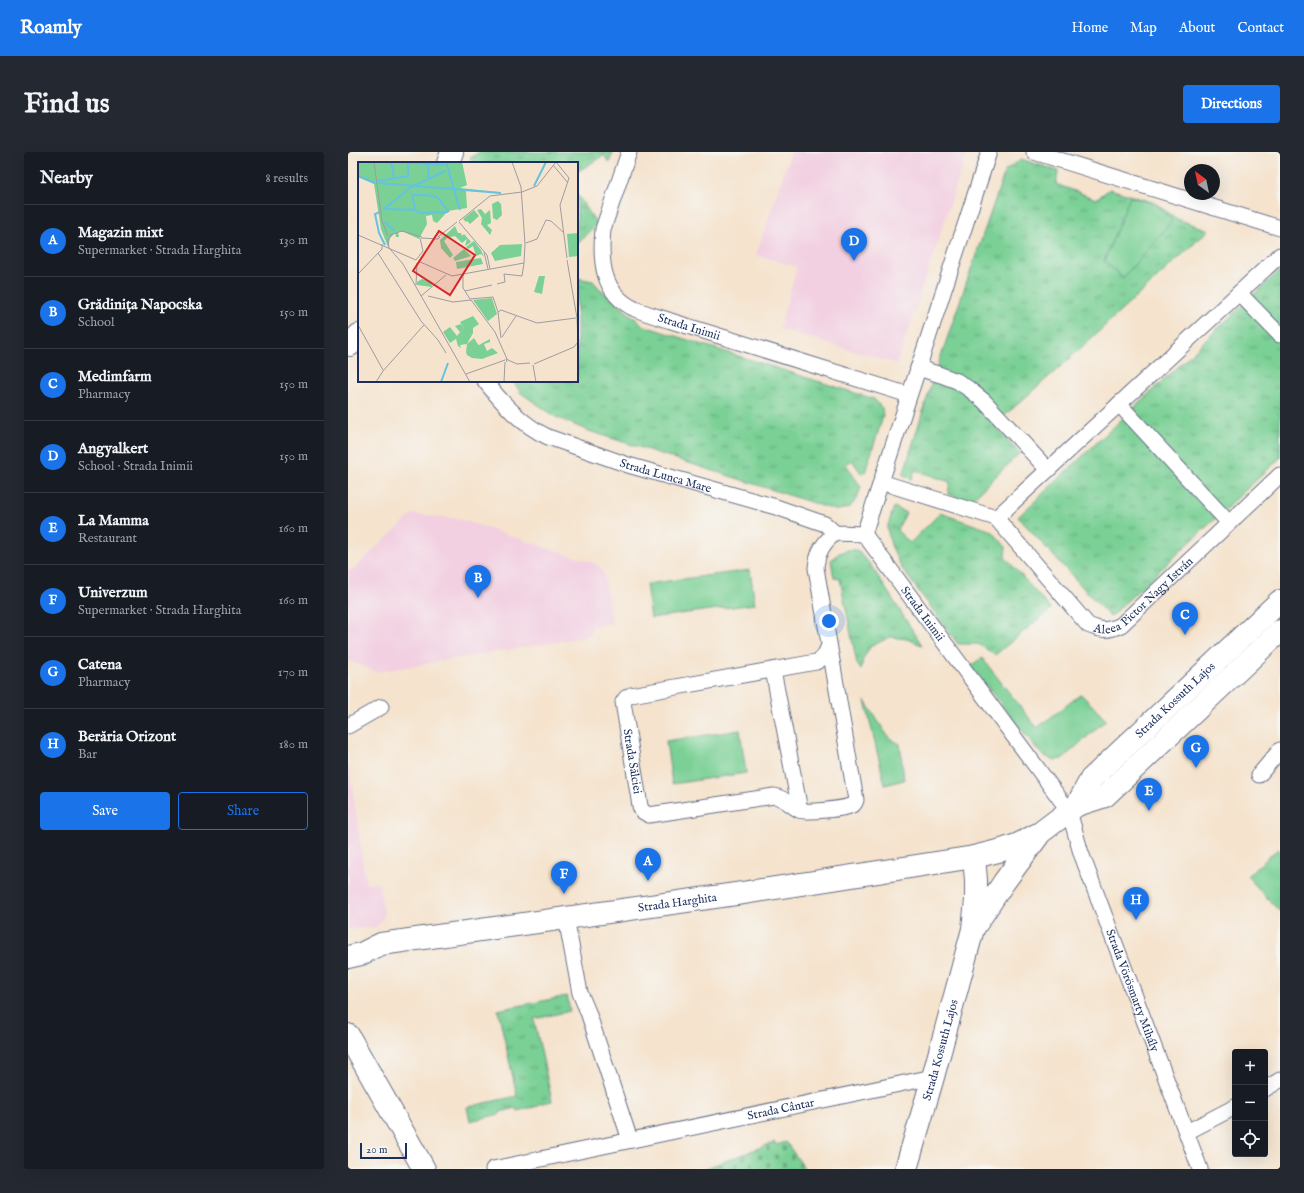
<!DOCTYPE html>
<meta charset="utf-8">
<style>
:root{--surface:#171b24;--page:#242831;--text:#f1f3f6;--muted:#9ea1a6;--line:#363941;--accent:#1a73e8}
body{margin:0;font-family:"IM FELL English",serif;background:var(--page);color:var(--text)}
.controls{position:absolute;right:12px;bottom:12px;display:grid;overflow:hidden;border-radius:4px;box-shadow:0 4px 16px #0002}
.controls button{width:36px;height:36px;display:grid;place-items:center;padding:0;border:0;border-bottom:1px solid var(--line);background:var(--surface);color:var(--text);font:20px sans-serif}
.compass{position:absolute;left:836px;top:12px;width:36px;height:36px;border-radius:50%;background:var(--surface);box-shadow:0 4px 16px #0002;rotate:327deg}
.scale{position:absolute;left:12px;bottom:10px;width:47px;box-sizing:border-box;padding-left:4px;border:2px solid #1b2f5e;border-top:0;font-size:11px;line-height:14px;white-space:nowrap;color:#1b2f5e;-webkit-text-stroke:3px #f6f6f2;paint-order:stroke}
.you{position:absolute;left:481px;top:469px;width:14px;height:14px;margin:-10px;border:3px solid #fff;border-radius:50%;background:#1a73e8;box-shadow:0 0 0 6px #1a73e833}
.badge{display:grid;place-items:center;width:26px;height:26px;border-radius:50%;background:var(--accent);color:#fff;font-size:13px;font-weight:700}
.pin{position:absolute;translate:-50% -33px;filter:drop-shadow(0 1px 2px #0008)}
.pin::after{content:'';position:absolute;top:21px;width:14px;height:12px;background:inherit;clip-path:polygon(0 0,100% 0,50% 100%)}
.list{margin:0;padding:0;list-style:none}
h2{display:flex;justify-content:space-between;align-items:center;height:52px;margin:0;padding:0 16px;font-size:17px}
h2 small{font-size:13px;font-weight:400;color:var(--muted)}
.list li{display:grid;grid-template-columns:26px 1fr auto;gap:12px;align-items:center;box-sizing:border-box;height:72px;padding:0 16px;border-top:1px solid var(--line)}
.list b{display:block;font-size:15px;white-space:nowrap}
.list p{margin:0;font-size:13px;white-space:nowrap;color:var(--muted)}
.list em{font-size:13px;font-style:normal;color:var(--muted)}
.actions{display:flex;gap:8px;padding:12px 16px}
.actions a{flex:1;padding:9px 0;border:1px solid var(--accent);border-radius:4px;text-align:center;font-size:14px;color:var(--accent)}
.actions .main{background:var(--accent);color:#fff}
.icon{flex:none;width:22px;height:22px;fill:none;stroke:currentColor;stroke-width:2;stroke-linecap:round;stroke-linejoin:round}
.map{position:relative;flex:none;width:932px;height:1017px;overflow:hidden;border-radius:4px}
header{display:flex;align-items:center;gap:24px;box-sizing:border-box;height:56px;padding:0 20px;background:var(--accent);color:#fff}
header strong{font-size:19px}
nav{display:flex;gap:22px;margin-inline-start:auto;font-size:14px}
.intro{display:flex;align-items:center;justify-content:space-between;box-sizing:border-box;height:96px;padding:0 24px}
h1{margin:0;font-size:28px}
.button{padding:10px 18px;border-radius:4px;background:var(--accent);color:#fff;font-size:14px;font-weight:700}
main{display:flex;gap:24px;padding:0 24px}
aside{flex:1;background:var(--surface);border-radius:4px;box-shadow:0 4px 16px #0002}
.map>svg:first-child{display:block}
.built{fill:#f2cfe1}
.grass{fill:url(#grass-tufts);stroke:#4a807a}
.cemetery{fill:url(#cemetery-stones);stroke:#4a807a}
.green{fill:#7ad095;stroke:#4a807a}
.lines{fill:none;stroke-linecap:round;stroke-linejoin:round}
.street-casing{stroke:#676e85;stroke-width:17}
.secondary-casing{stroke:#676e85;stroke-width:24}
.street{stroke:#fff;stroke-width:15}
.secondary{stroke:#fff;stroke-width:22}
.labels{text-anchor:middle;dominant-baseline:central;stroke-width:4;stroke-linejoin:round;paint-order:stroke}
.street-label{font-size:12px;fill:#1b2f5e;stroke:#f6f6f2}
.inset-river{fill:none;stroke:#63c3e1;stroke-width:2}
.inset-road{fill:none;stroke:#9e9ba1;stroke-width:1}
.view{fill:#d62828;fill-opacity:0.15;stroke:#d62828;stroke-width:2}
.inset-edge{fill:none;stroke:#1b2f5e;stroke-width:2}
</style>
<header>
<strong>Roamly</strong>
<nav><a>Home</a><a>Map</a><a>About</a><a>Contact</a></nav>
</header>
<div class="intro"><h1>Find us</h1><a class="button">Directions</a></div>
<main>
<aside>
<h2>Nearby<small>8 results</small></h2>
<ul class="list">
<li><span class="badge">A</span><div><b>Magazin mixt</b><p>Supermarket · Strada Harghita</p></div><em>130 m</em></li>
<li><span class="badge">B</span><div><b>Grădiniţa Napocska</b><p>School</p></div><em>150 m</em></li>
<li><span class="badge">C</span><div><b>Medimfarm</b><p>Pharmacy</p></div><em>150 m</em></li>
<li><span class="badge">D</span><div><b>Angyalkert</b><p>School · Strada Inimii</p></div><em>150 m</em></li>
<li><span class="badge">E</span><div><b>La Mamma</b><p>Restaurant</p></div><em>160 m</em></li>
<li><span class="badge">F</span><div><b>Univerzum</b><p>Supermarket · Strada Harghita</p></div><em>160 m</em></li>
<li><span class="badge">G</span><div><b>Catena</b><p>Pharmacy</p></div><em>170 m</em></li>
<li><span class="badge">H</span><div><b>Berăria Orizont</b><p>Bar</p></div><em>180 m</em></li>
</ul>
<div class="actions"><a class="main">Save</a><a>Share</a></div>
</aside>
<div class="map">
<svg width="932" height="1017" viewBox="0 0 932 1017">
<defs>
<pattern id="grass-tufts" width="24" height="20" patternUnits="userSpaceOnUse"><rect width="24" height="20" fill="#7ad095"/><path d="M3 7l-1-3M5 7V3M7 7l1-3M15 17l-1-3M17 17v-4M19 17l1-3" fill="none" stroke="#63a97d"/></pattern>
<pattern id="cemetery-stones" width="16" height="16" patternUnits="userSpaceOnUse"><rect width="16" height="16" fill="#7ad095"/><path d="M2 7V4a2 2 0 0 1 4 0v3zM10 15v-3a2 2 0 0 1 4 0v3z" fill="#63a97d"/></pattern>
</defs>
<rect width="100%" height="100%" fill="#f6f6f2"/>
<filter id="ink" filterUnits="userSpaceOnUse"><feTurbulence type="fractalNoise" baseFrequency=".025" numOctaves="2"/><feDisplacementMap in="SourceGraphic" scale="8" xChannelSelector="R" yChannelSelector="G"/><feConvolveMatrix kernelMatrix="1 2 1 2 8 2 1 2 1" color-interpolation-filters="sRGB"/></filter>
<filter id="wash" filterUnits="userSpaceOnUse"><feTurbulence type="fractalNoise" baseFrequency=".012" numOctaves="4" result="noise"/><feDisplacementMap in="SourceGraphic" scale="16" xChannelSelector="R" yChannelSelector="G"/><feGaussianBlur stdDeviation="0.9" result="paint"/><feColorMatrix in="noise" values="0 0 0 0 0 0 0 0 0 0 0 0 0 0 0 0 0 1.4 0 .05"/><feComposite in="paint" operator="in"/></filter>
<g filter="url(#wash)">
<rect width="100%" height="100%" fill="#f5e3cd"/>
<!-- built -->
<g class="built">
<polygon points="443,0 614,0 619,1 549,212 431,177 449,115 408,103"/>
<polygon points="65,362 111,367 246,411 253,415 256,421 264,471 243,475 243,484 29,520 1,509 0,507 0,417 4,418"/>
<polygon points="0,614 2,619 18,732 31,731 36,764 32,771 27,775 0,778"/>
</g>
<!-- grass -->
<g class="grass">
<polygon points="131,0 265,0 261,11 256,3 229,20 229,11 125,11 122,6"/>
<polygon points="673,7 710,19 708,32 748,47 762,37 807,51 829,67 861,78 712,215 646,273 672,301 622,349 600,342 602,330 567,318 564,327 555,323 584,230 657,19"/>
<polygon points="229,42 249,72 235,87 229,91"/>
<polygon points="932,118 932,306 762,465 670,365"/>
<path d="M229 126 245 129 251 136 296 174 526 247 534 256 535 265 517 320 513 321 504 308 498 312 513 335C508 350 504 358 487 358L238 278 208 265 173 241 165 229H229Z"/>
<polygon points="546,355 558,361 549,378 562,391 592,361 644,379 658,395 657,405 703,457 647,503 630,492 610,492 553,415 543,393 539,376"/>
<polygon points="500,398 509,398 522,412 574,493 559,487 542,485 522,495 515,507 513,518 509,512 492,427 486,426 483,408 491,401"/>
<polygon points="219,844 222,859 186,867 204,949 190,952 190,954 169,959 168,956 152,960 152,962 122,969 119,955 169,944 150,858"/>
</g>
<!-- cemetery -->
<polygon class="cemetery" points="427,990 428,993 438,990 457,1017 356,1017"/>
<!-- green -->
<g class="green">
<polygon points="782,45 807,51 824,69 775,126 756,109"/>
<polygon points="402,418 407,452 303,466 298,432"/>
<polygon points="634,506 689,576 733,542 758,568 714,607 706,608 694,603 622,514"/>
<polygon points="517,549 541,586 552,592 556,628 537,633"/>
<polygon points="392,578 398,621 324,632 318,589"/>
<polygon points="930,697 932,699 932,760 899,724"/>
</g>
</g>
<g filter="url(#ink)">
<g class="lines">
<!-- street casing -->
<g class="street-casing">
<g id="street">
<path id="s1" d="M281 0 255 77C252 109 254 142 287 157 299 162 311 165 323 169L561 243"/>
<polyline points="686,0 932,76"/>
<polyline points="891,141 932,183"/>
<polyline points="570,216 593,223 609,229 621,237 636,249 700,318"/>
<path id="s2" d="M137 229C154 251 174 273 200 285L280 313 428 355 477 372 487 381 516 382"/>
<polyline points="771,252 881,371"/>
<path id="s3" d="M533 330 648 366 740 473C754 479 760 479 773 473L932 323"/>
<polyline points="648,366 932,103"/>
<path id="s4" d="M516 382 721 659 733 701 852 1017"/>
<polyline points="516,382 641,0"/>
<path id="s5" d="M481 493C478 501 476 507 468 510L283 543 278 546 275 550 292 654 294 659 301 663 426 644C437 646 442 653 451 658 458 661 497 657 504 653 507 652 507 651 508 648L468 416C469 401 475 391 487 381"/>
<polyline points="425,518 452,658"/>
<polyline points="0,574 33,555"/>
<polyline points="911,623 932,598"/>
<polyline points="218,766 232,841 240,860 282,988"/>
<polyline points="917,937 932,928"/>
<polyline points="839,980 887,955"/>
<path id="s6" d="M145 1017 585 925"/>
</g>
</g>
<!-- secondary casing -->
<g class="secondary-casing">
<g id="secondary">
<polyline points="100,11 104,0"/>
<polyline points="2,193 11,183"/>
<path id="s7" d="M729 653 743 627 932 449"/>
<polyline points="627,774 656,730 690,684"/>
<path id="s8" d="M0 805 13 802 33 792 395 741 626 705 654 698 669 693 692 681 729 653 757 644 932 479"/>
<polyline points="0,883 76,1017"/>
<path id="s9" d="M558 1017 585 925 625 777 628 748V728L626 705"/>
</g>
</g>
<!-- street -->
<use href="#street" class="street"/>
<!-- secondary -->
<use href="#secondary" class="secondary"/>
</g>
</g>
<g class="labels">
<!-- street labels -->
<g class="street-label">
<text stroke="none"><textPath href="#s1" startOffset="231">Strada Inimii</textPath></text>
<text stroke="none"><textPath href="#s2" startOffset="209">Strada Lunca Mare</textPath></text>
<text stroke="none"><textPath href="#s3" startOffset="330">Aleea Pictor Nagy István</textPath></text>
<text stroke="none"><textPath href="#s4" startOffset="99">Strada Inimii</textPath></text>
<text stroke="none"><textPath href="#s7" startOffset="145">Strada Kossuth Lajos</textPath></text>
<text stroke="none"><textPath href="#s5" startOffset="281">Strada Sălciei</textPath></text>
<text stroke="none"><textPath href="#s8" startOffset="335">Strada Harghita</textPath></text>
<text stroke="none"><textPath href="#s4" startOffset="535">Strada Vörösmarty Mihály</textPath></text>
<text stroke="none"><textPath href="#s9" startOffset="124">Strada Kossuth Lajos</textPath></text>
<text stroke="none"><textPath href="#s6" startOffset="294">Strada Cântar</textPath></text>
</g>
</g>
<!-- overview -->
<g transform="translate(10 10)">
<rect width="220" height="220" fill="#f5e3cd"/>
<path d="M123 47 127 52 132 48 133 61 129 63 134 68 132 73 123 62 124 56 119 48ZM116 48 121 54 112 62 109 59 108 60 105 57ZM97 64 100 71H103L104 74 106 72 113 80 107 84 109 77 104 81 97 74 89 76 86 79 95 93 92 96 83 86 82 78ZM116 79 123 88 126 95 123 92 118 94 115 84 110 87 108 85ZM164 82 163 94 137 99 133 91 142 83ZM106 87 113 94 97 99 95 96ZM123 96 125 102 99 107 98 100ZM103 162 106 166 99 176 92 181 85 170 92 165 99 174 102 170 97 164ZM132 177V180L126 182 129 189 134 186 140 191 124 197 114 196 109 193 108 190Z" fill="#7ad095"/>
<path d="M0 0H104L109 23 102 26 140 30 108 29 109 46 90 49 79 61 75 59 74 53 68 54 69 62 61 77 46 70H40L41 75H38L37 71 32 76 30 85 23 67 16 22 0 15Z" fill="#7ad095"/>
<path d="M220 71V94L211 95 209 72ZM64 117 73 119 74 125 59 123V120ZM116 176 121 184 108 190 109 182Z" fill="#7ad095"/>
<path d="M55 33 78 35 89 48H57ZM140 39 143 42 144 53 139 58 135 56 134 42ZM181 114H187L184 132 176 130ZM134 136 139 152 130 159 115 138ZM115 154 121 162 115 166V171L109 182 102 183 103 186 100 184 98 177 106 166 102 160Z" fill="#7ad095"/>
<path class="inset-river" d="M33 0 36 15M41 0 86 3M69 0 71 15M88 0 102 48M0 14 17 21M20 19 50 14V2M21 21 143 31M176 24 188 0M28 47 57 48 62 51 90 50M25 48 53 25 87 9M57 48 54 33H68L79 35 91 50M22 50 17 52 21 71 27 83M26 60 37 69M83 220 90 201"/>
<path class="inset-road" d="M16 0 24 59 30 74M154 0 163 25 167 82M198 0 211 16 202 43 209 96M195 3 210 21M164 30 179 24 198 0M101 59 132 34 164 30M101 60 129 93 132 107M34 72 30 78 31 86 45 102 112 220M0 73 58 98M32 73 44 69 64 75M80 75 99 60M63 76 80 77 82 75M168 81 179 77 188 58 193 59 206 71M126 90 130 107M20 91 63 159 80 178 88 191M58 98 65 89 62 76M209 98 219 156M60 99 94 114 166 101 167 82M0 112 24 87V82M105 112V126L112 137 135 135M139 122 147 120 146 112 164 114 166 101M58 123 59 101M107 129 134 123M63 134 88 113M70 134 95 140 113 138 137 170 149 197M135 135 140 150 143 176M140 150 143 148 179 161 218 156M0 163 25 208M144 175 158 154M149 200 148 197 159 202 172 201M176 202 216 185 220 180 219 156M175 203 178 220M108 212 147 198M18 220 25 209 66 163M146 220 147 200"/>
<path class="view" d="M81 69 117 93 92 133 55 109Z"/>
<rect width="220" height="220" class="inset-edge"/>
</g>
</svg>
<div class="controls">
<button>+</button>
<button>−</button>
<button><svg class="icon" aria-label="locate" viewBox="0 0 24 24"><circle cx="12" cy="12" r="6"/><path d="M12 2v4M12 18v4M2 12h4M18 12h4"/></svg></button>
</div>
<svg class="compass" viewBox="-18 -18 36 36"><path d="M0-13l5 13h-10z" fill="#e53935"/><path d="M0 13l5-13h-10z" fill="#9ea1a6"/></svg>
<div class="scale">20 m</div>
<div class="you"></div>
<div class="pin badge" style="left:300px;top:729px">A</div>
<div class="pin badge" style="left:130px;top:446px">B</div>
<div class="pin badge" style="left:837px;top:483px">C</div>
<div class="pin badge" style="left:506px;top:109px">D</div>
<div class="pin badge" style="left:801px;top:659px">E</div>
<div class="pin badge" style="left:216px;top:742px">F</div>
<div class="pin badge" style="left:848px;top:616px">G</div>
<div class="pin badge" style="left:788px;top:768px">H</div>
</div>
</main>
